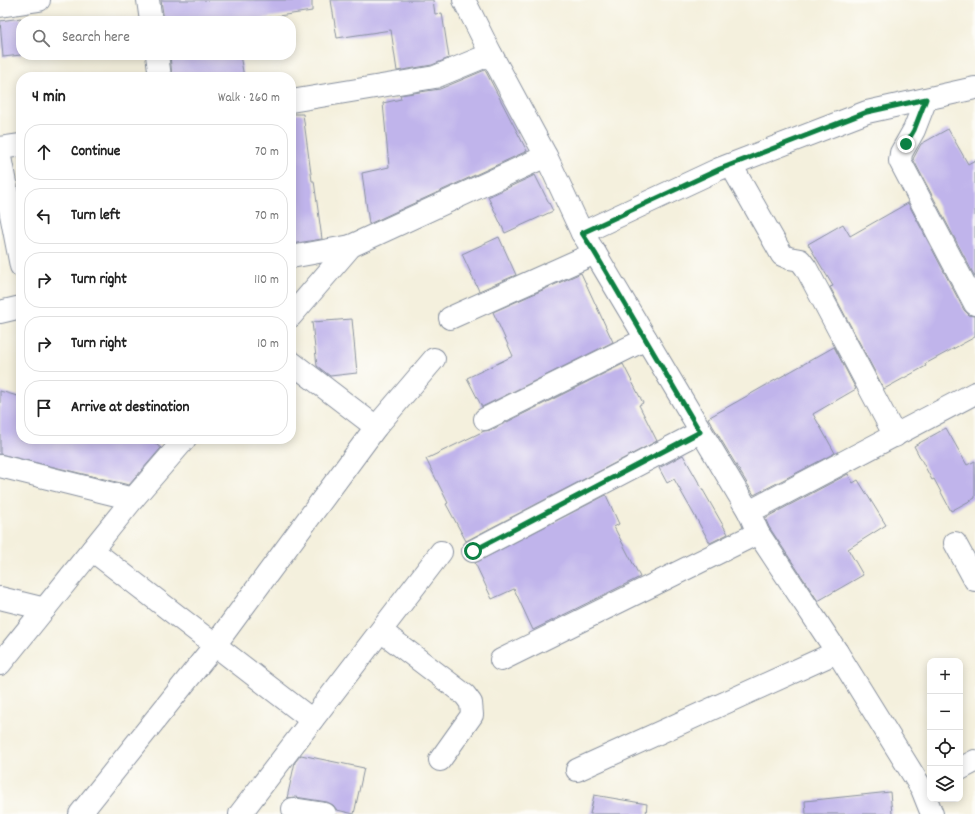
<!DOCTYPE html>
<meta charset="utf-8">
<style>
:root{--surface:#fff;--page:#f2f2f2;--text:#222;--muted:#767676;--line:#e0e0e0}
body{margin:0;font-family:Dekko,sans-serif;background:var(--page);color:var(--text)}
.controls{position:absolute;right:12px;bottom:12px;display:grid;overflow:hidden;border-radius:8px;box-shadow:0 2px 10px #0003}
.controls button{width:36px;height:36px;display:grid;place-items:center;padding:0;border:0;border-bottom:1px solid var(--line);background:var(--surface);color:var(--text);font:20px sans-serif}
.stop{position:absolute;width:12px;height:12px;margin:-9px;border:3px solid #0b8043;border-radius:50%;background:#fff}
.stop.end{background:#0b8043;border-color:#fff;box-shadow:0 1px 4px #0008}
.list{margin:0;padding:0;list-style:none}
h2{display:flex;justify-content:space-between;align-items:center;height:52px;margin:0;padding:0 16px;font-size:17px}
h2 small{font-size:13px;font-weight:400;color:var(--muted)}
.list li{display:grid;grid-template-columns:26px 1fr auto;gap:12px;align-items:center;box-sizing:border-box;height:56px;margin:0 8px 8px;padding:0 8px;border:1px solid var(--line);border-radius:16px}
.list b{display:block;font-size:15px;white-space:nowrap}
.list em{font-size:13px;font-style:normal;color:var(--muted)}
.icon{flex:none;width:22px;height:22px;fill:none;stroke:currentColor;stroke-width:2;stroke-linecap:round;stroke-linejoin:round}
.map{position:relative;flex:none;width:975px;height:814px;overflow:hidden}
.search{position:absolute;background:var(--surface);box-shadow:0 2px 10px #0003;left:16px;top:16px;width:280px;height:44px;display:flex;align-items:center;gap:10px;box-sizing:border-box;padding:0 14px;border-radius:16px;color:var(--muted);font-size:15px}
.panel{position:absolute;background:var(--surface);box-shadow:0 2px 10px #0003;left:16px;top:72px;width:280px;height:372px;border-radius:16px}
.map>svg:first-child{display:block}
.building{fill:#c0b4eb}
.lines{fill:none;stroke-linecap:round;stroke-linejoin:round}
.minor-casing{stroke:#88909e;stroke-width:24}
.tertiary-casing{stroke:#88909e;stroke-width:24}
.minor{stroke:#fff;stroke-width:22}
.tertiary{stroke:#fff;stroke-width:22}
.route{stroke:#0b8043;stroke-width:5}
</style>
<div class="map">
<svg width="975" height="814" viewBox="0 0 975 814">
<rect width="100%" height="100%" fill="#fdfcf7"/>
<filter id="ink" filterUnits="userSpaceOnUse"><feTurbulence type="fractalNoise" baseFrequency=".025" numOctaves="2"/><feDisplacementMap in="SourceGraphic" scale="8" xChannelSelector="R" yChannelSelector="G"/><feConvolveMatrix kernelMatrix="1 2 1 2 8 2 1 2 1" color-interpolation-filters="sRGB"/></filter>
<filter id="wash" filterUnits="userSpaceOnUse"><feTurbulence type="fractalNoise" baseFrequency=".012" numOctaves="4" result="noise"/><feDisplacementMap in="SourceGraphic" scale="16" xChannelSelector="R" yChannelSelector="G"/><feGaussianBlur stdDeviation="0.9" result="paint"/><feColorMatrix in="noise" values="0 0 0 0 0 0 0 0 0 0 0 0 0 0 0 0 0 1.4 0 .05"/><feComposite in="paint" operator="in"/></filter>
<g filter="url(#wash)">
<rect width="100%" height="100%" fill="#f4f0dd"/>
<g id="blocks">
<!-- building -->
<g class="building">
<polygon points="161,0 312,0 312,11 245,21 164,21"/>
<polygon points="331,0 433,0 435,14 442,13 449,58 432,65 397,71 391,30 337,38"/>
<polygon points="21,18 21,55 3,57 0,21"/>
<polygon points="170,55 240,55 244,77 172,77"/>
<polygon points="485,70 527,151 369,224 362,173 389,167 383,103 401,99 400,95 440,89"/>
<polygon points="291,114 303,114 312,181 314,181 322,239 291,244"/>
<polygon points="948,129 968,164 975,160 975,277 913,159 921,144"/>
<polygon points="535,175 553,211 505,233 488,197"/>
<polygon points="908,203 964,310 969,315 975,316 975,337 925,364 926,366 884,389 830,287 833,286 808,244 843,224 850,236"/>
<polygon points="499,237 516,275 479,291 462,254"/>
<polygon points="581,273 613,342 482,407 467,378 513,356 493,312"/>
<polygon points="352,319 357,373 330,376 317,366 312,322"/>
<polygon points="834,347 856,389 813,414 835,453 754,495 708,418"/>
<polygon points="623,364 643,403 639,405 657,441 466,541 446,504 448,503 426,459 484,431 491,430"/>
<polygon points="0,391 21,397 21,439 149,439 161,448 129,485 0,454"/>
<polygon points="946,428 967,465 975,461 975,498 951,511 934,479 932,480 914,446"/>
<polygon points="683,455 728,534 710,543 674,479 667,483 659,468"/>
<polygon points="848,474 853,483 858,480 886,525 848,549 863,575 818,601 769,527 765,518"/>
<polygon points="606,495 619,524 614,527 640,577 533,630 514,589 492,599 475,563"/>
<polygon points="301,755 364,768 354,814 337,810 333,805 327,802 295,797 287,798 295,762"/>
<polygon points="890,792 892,814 806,814 805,801"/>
<polygon points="594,795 647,804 646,814 590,814"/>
</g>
</g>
</g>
<g filter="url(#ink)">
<use href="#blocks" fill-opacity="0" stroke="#88909e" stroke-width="1"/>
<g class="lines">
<!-- minor casing -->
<g class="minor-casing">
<g id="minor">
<polyline points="148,0 151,21"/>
<polyline points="0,6 39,0"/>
<polyline points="157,55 160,77"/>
<polyline points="926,99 914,130 901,153 900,161 975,304"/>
<polyline points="291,101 435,77 491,54"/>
<polyline points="0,148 21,145"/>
<polyline points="0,157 21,266"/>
<polyline points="731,165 782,255 789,258 800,260 806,268 895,436"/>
<polyline points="582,233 719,169 867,112 975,88"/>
<polyline points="291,257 351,246"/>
<polyline points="0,312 21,307"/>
<polyline points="450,318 595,253"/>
<polyline points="291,362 376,427"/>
<polyline points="485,419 646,339"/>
<polyline points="0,466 133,499"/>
<polyline points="749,512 975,393"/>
<polyline points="955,543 975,580"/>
<polyline points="92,550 312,720"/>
<polyline points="473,551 700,432"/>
<polyline points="0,598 45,609"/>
<polyline points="381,631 465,695 471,703 472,715 440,760"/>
<polyline points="501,660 758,533"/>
<polyline points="960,769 975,761"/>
<polyline points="577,770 837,652"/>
<polyline points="293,809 325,814"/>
<polyline points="80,814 215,645 376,427 434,359"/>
<polyline points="240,814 441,552"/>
</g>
</g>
<!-- tertiary casing -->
<g class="tertiary-casing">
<g id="tertiary">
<polyline points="464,0 491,54 546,156 582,233 595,253 749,512 758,533 837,652 922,789 932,814"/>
<polyline points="291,316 351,246 546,156"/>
<polyline points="0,664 133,499 185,439"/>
</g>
</g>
<!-- minor -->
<use href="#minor" class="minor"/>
<!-- tertiary -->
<use href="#tertiary" class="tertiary"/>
</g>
</g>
<g class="lines" filter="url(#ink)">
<!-- route -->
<polyline class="route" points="473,551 700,432 595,253 582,233 720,169 867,112 926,99 914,130 906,144"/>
</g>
</svg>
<div class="controls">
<button>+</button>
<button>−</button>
<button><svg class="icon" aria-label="locate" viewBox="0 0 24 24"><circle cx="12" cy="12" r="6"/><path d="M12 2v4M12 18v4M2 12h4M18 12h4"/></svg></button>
<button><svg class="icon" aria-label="layers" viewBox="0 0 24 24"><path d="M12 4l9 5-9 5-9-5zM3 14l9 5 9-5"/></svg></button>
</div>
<div class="stop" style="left:473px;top:551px"></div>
<div class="stop end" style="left:906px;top:144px"></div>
<div class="search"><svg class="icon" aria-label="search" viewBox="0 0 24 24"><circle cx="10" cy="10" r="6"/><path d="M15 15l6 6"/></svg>Search here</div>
<section class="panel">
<h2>4 min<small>Walk · 260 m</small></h2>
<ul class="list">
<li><svg class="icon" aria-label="ahead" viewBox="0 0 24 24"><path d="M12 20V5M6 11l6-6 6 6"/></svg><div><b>Continue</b></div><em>70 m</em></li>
<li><svg class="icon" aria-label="left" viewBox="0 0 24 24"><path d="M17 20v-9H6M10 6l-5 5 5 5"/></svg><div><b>Turn left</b></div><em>70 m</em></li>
<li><svg class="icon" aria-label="right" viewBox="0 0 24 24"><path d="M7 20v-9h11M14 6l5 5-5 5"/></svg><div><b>Turn right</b></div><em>110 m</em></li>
<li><svg class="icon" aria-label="right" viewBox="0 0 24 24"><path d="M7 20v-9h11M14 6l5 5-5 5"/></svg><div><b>Turn right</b></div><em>10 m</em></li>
<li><svg class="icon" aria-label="arrive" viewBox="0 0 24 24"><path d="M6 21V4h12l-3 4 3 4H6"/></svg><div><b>Arrive at destination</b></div></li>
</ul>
</section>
</div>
